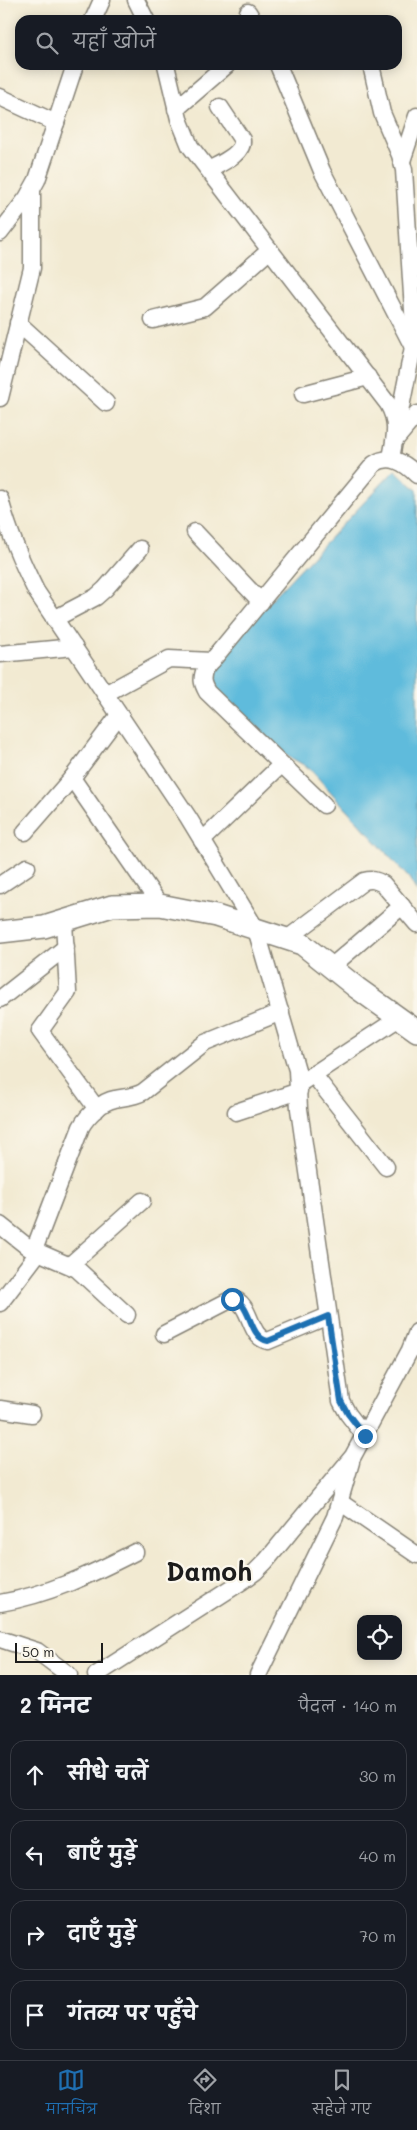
<!DOCTYPE html>
<html lang="hi">
<meta charset="utf-8">
<style>
:root{--surface:#171b24;--page:#242831;--text:#f1f3f6;--muted:#9ea1a6;--line:#363941;--accent:#1f6fb2}
body{margin:0;font-family:Mali,"Playpen Sans Deva",sans-serif;background:var(--page);color:var(--text)}
.controls{position:absolute;right:15px;bottom:15px;display:grid;overflow:hidden;border-radius:10px;box-shadow:0 2px 12px #0003}
.controls button{width:45px;height:45px;display:grid;place-items:center;padding:0;border:0;border-bottom:1px solid var(--line);background:var(--surface);color:var(--text);font:25px sans-serif}
.scale{position:absolute;left:15px;bottom:12px;width:88px;box-sizing:border-box;padding-left:5px;border:2px solid #1c1c1c;border-top:0;font-size:14px;line-height:18px;white-space:nowrap;color:#1c1c1c;-webkit-text-stroke:4px #fbf7ec;paint-order:stroke}
.stop{position:absolute;width:15px;height:15px;margin:-11px;border:4px solid #1f6fb2;border-radius:50%;background:#fff}
.stop.end{background:#1f6fb2;border-color:#fff;box-shadow:0 1px 5px #0008}
.list{margin:0;padding:0;list-style:none}
h2{display:flex;justify-content:space-between;align-items:center;height:65px;margin:0;padding:0 20px;font-size:21px}
h2 small{font-size:16px;font-weight:400;color:var(--muted)}
.list li{display:grid;grid-template-columns:32px 1fr auto;gap:15px;align-items:center;box-sizing:border-box;height:70px;margin:0 10px 10px;padding:0 10px;border:1px solid var(--line);border-radius:15px}
.list b{display:block;font-size:19px;white-space:nowrap}
.list em{font-size:16px;font-style:normal;color:var(--muted)}
.icon{flex:none;width:28px;height:28px;fill:none;stroke:currentColor;stroke-width:2;stroke-linecap:round;stroke-linejoin:round}
.map{position:relative;flex:none;width:417px;height:1675px;overflow:hidden}
.search{position:absolute;background:var(--surface);box-shadow:0 2px 12px #0003;left:15px;right:15px;top:15px;height:55px;display:flex;align-items:center;gap:12px;box-sizing:border-box;padding:0 18px;border-radius:15px;color:var(--muted);font-size:19px}
.sheet{height:385px;background:var(--surface)}
nav{display:flex;justify-content:space-around;align-items:center;box-sizing:border-box;height:70px;border-top:1px solid var(--line);background:var(--surface);font-size:14px;color:var(--muted)}
nav a{display:grid;justify-items:center;gap:2px}
nav .on{color:var(--accent)}
.map>svg:first-child{display:block}
.water{fill:#5ebbdc;stroke:#3d6c7c}
.lines{fill:none;stroke-linecap:round;stroke-linejoin:round}
.minor-casing{stroke:#878377;stroke-width:19}
.major-casing{stroke:#878377;stroke-width:24}
.minor{stroke:#fff;stroke-width:16}
.major{stroke:#fff;stroke-width:21}
.route{stroke:#1f6fb2;stroke-width:6}
.labels{text-anchor:middle;dominant-baseline:central;stroke-width:4.5;stroke-linejoin:round;paint-order:stroke}
.town-label{font-size:26px;font-weight:bold;fill:#1c1c1c;stroke:#fbf7ec}
</style>
<div class="map">
<svg width="417" height="1675" viewBox="0 0 417 1675">
<rect width="100%" height="100%" fill="#fbf7ec"/>
<filter id="ink" filterUnits="userSpaceOnUse"><feTurbulence type="fractalNoise" baseFrequency=".02" numOctaves="2"/><feDisplacementMap in="SourceGraphic" scale="10" xChannelSelector="R" yChannelSelector="G"/><feConvolveMatrix kernelMatrix="1 2 1 2 8 2 1 2 1" color-interpolation-filters="sRGB"/></filter>
<filter id="wash" filterUnits="userSpaceOnUse"><feTurbulence type="fractalNoise" baseFrequency=".0096" numOctaves="4" result="noise"/><feDisplacementMap in="SourceGraphic" scale="20" xChannelSelector="R" yChannelSelector="G"/><feGaussianBlur stdDeviation="1.12" result="paint"/><feColorMatrix in="noise" values="0 0 0 0 0 0 0 0 0 0 0 0 0 0 0 0 0 1.4 0 .05"/><feComposite in="paint" operator="in"/></filter>
<g filter="url(#wash)">
<rect width="100%" height="100%" fill="#f2ead2"/>
<!-- water -->
<polygon class="water" points="395,470 417,490 417,892 409,878 309,768 281,752 205,681 221,652"/>
</g>
<g filter="url(#ink)">
<g class="lines">
<!-- minor casing -->
<g class="minor-casing">
<g id="minor">
<polyline points="136,0 146,20"/>
<polyline points="248,12 253,20"/>
<polyline points="93,20 102,0"/>
<path d="M166 65 179 119 190 146 388 404C399 423 395 437 391 458"/>
<polyline points="278,65 322,171 413,347"/>
<polyline points="371,65 382,113 400,155 404,170 415,342"/>
<polyline points="0,97 56,123"/>
<polyline points="176,109 227,65"/>
<polyline points="402,161 417,116"/>
<path d="M209 170C219 164 244 154 242 140L220 107"/>
<polyline points="0,233 27,198 37,180 75,65"/>
<polyline points="153,320 205,307 270,250"/>
<polyline points="18,323 106,403"/>
<polyline points="303,394 368,377"/>
<polyline points="0,398 32,268 32,190"/>
<polyline points="397,427 413,347 417,339"/>
<polyline points="396,439 417,414"/>
<path d="M0 499C8 531 21 561 36 591L188 817 256 929 297 1070 299 1109 341 1401 348 1414 365 1436"/>
<polyline points="195,532 261,602"/>
<polyline points="54,619 96,597 105,589 140,549"/>
<polyline points="0,654 74,647"/>
<polyline points="105,694 169,659 212,661"/>
<polyline points="72,778 160,905"/>
<path d="M324 805 207 692C202 683 201 679 205 669L374 464C390 453 405 463 417 475"/>
<polyline points="25,832 72,778 119,715"/>
<polyline points="202,841 281,765"/>
<polyline points="0,885 27,867"/>
<polyline points="64,922 68,992 40,1031 97,1109"/>
<path d="M287 939 364 881C372 879 376 880 383 884L417 924"/>
<polyline points="331,967 402,906"/>
<polyline points="0,999 66,947"/>
<polyline points="313,1074 386,1167"/>
<polyline points="299,1084 399,1018"/>
<polyline points="236,1112 299,1091"/>
<polyline points="0,1225 29,1248 77,1269 127,1315"/>
<path d="M34 1250 81 1127C87 1116 102 1101 115 1099 125 1097 134 1097 143 1092L205 1043 281 1012"/>
<polyline points="70,1265 142,1201"/>
<polyline points="0,1303 38,1253"/>
<path d="M164 1334 232 1299C252 1302 248 1338 268 1341L328 1316"/>
<polyline points="0,1409 32,1414"/>
<polyline points="340,1502 417,1555"/>
<path d="M0 1603C48 1595 92 1574 135 1552"/>
<polyline points="0,1639 37,1651 69,1675"/>
<polyline points="96,1675 241,1582 255,1572 266,1561 353,1456 410,1350 417,1332"/>
<polyline points="258,1675 335,1517 351,1462"/>
</g>
</g>
<!-- major casing -->
<g class="major-casing">
<polyline id="major" points="0,932 44,927 112,906 160,905 216,916 302,944 357,988 417,1031"/>
</g>
<!-- minor -->
<use href="#minor" class="minor"/>
<!-- major -->
<use href="#major" class="major"/>
</g>
</g>
<g class="lines" filter="url(#ink)">
<!-- route -->
<path class="route" d="M232 1299C252 1302 248 1338 268 1341L328 1316 341 1401 348 1414 365 1436"/>
</g>
<g class="labels">
<!-- town labels -->
<g class="town-label">
<text x="209" y="1571">Damoh</text>
</g>
</g>
</svg>
<div class="controls">
<button><svg class="icon" aria-label="locate" viewBox="0 0 24 24"><circle cx="12" cy="12" r="6"/><path d="M12 2v4M12 18v4M2 12h4M18 12h4"/></svg></button>
</div>
<div class="scale">50 m</div>
<div class="stop" style="left:232px;top:1299px"></div>
<div class="stop end" style="left:365px;top:1436px"></div>
<div class="search"><svg class="icon" aria-label="search" viewBox="0 0 24 24"><circle cx="10" cy="10" r="6"/><path d="M15 15l6 6"/></svg>यहाँ खोजें</div>
</div>
<section class="sheet">
<h2>2 मिनट<small>पैदल · 140 m</small></h2>
<ul class="list">
<li><svg class="icon" aria-label="ahead" viewBox="0 0 24 24"><path d="M12 20V5M6 11l6-6 6 6"/></svg><div><b>सीधे चलें</b></div><em>30 m</em></li>
<li><svg class="icon" aria-label="left" viewBox="0 0 24 24"><path d="M17 20v-9H6M10 6l-5 5 5 5"/></svg><div><b>बाएँ मुड़ें</b></div><em>40 m</em></li>
<li><svg class="icon" aria-label="right" viewBox="0 0 24 24"><path d="M7 20v-9h11M14 6l5 5-5 5"/></svg><div><b>दाएँ मुड़ें</b></div><em>70 m</em></li>
<li><svg class="icon" aria-label="arrive" viewBox="0 0 24 24"><path d="M6 21V4h12l-3 4 3 4H6"/></svg><div><b>गंतव्य पर पहुँचे</b></div></li>
</ul>
</section>
<nav>
<a class="on"><svg class="icon" aria-label="map" viewBox="0 0 24 24"><path d="M3 6l6-2 6 2 6-2v14l-6 2-6-2-6 2zM9 4v14M15 6v14"/></svg>मानचित्र</a>
<a><svg class="icon" aria-label="directions" viewBox="0 0 24 24"><path d="M12 3l9 9-9 9-9-9zM9 14v-3h6M13 9l2 2-2 2"/></svg>दिशा</a>
<a><svg class="icon" aria-label="saved" viewBox="0 0 24 24"><path d="M7 4h10v16l-5-4-5 4z"/></svg>सहेजे गए</a>
</nav>
